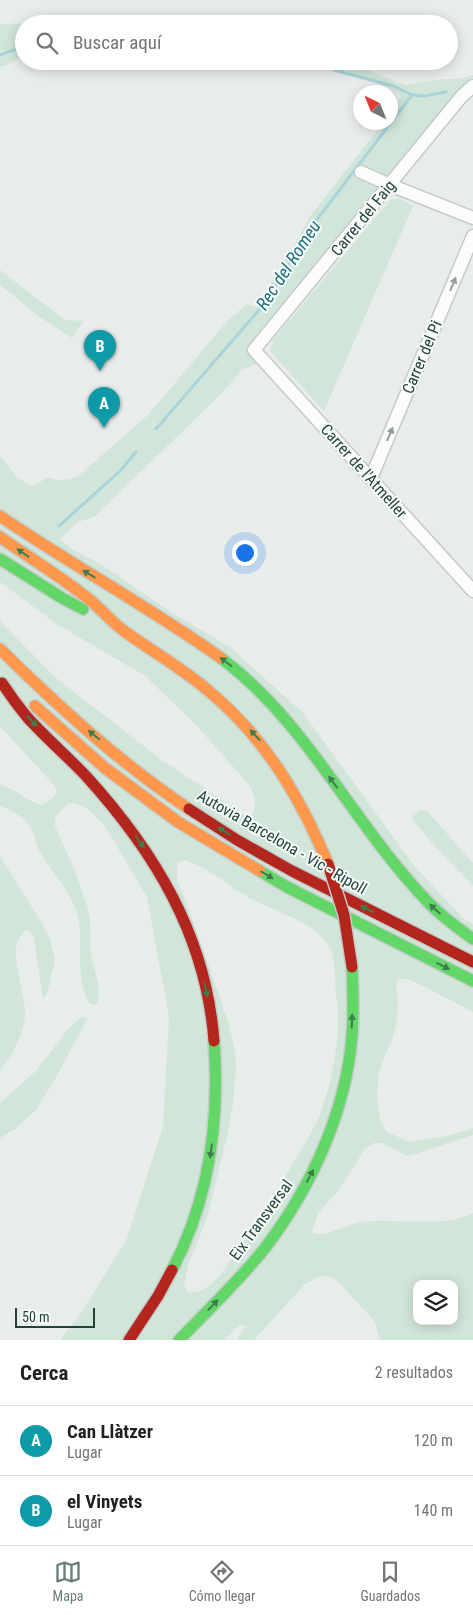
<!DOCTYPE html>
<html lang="es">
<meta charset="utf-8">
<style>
:root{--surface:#fff;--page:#f2f2f2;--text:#202124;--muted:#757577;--line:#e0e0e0;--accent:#697e78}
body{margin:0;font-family:"Roboto Condensed",sans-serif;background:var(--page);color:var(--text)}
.controls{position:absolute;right:15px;bottom:15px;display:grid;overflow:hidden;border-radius:10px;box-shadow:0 2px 12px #0003}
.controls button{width:45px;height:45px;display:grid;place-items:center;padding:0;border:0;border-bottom:1px solid var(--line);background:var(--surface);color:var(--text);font:25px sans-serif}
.compass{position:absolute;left:353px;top:85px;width:45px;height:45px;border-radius:50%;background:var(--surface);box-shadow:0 2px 12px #0003;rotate:317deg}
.scale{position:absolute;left:15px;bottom:12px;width:80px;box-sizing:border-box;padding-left:5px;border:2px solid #24423a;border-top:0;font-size:14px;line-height:18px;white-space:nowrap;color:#24423a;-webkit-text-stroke:4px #f7fbf9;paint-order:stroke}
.you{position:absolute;left:244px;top:552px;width:18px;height:18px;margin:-12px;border:4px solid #fff;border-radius:50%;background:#1a73e8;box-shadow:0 0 0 8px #1a73e833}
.badge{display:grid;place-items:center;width:32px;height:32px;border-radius:50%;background:var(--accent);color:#fff;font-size:16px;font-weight:700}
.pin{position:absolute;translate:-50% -41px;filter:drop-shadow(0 1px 2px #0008)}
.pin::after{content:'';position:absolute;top:26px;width:18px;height:15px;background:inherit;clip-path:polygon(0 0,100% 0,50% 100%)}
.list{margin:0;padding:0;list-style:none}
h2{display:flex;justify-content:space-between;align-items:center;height:65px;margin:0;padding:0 20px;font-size:21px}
h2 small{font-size:16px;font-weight:400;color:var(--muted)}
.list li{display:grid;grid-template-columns:32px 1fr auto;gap:15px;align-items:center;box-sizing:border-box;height:70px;padding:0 20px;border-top:1px solid var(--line)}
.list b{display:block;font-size:19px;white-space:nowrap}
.list p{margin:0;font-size:16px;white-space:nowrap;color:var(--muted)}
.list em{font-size:16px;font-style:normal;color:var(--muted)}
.icon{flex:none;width:28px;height:28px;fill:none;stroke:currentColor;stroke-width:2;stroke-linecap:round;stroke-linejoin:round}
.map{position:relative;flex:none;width:473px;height:1340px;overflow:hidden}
.search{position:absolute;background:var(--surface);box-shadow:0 2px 12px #0003;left:15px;right:15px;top:15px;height:55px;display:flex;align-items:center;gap:12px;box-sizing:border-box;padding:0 18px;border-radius:28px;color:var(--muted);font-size:19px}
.sheet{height:205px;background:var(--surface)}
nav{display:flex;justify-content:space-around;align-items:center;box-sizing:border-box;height:70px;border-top:1px solid var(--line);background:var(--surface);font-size:14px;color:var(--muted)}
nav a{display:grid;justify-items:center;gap:2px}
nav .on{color:var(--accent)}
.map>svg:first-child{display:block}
.green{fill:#d1e6d8;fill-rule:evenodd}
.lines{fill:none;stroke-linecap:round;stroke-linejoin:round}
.stream{stroke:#a9d4db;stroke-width:3}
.street-casing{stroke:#c5cac8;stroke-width:15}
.fast-casing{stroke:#c3ccc9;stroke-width:14}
.slow-casing{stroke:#c3ccc9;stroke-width:14}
.jam-casing{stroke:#c3ccc9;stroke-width:14}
.street{stroke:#fcfcfc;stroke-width:12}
.fast{stroke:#63d668;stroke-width:11}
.slow{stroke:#ff974d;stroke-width:11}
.jam{stroke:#b3261e;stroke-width:11}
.jam-bridge-casing{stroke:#c3ccc9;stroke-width:14;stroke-linecap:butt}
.jam-bridge{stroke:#b3261e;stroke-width:11}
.oneway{fill:#909f9b}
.oneway2{fill:#3d7d4c}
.labels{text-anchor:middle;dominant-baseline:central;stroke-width:4;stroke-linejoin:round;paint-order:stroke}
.street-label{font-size:16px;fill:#24423a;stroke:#f7fbf9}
.water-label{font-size:18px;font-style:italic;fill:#1c6f80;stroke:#f7fbf9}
</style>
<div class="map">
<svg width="473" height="1340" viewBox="0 0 473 1340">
<rect width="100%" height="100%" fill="#e8edeb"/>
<!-- green -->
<g class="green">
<polygon points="80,23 83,24 24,24 24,56 7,65 0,67 0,24"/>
<path d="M313 61H349L374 73 406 85 443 79H460L473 75V78H471L249 348 261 362 242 370 221 394 94 517 78 522 60 539 72 549 105 567 174 614 231 648 303 713 416 868 463 918 473 924V1012L415 982 406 979H398L396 985 398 999 397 1021 392 1040 383 1060 379 1074 377 1094 380 1121 387 1132 410 1142 448 1136 473 1128V1135L412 1155 407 1156 382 1143H374L365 1149 339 1190 318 1213 312 1232 315 1234C330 1235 343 1226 357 1223 393 1216 440 1230 473 1213V1340H380L375 1322 369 1315 339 1283 330 1277 325 1276 316 1278 304 1285 254 1340H237L245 1327 243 1325H240L224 1340H60L79 1316 127 1239 163 1126 169 1017 147 897 105 826 88 809 75 803 68 804 58 813 55 819V826L75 871 87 906 90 920 91 956 98 983 99 1000 96 1005 90 1004C74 980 84 944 78 917 72 891 51 873 39 850 36 843 35 835 31 828 24 818 12 809 0 806V785C16 788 27 802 42 805L54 797 57 790 53 784 0 726V621L56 678 162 760 245 815 252 814 255 807V799L250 786 196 725 145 676 55 623 0 582V456L17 477 30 486 38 484 46 477C57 481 66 481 77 477L148 415 229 319 247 304 256 307 295 244 311 215 383 123 390 122 391 113 402 96C377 76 340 79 313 61ZM183 860C207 866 227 885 248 897 269 909 293 915 312 929 319 934 329 944 332 952 335 961 335 983 336 993 336 1000 338 1006 338 1012 339 1046 331 1088 318 1119 310 1137 298 1154 288 1172 283 1180 280 1190 275 1199 265 1215 253 1229 241 1244 228 1262 214 1295 188 1292L184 1286 188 1265 207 1218 227 1136 233 1104 236 1067 235 1051 228 1021 186 901 177 881V864ZM417 1284H454V1321H417Z"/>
<polygon points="399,198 413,206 324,411 270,351 273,340 390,200"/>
<polygon points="0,270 65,320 84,321 72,338 40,317 0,285"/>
<polygon points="420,810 427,811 473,863 473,886 433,844 411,818"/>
<path d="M0 856 43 925 50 938 55 960 47 994 43 999 34 938 31 932 26 930C23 933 20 936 18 940 11 956 24 992 25 1009 26 1032 14 1053 0 1070Z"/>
<polygon points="88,1017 58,1074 36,1110 15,1129 0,1138 0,1103 37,1070 69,1028 80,1018"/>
</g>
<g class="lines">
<!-- stream -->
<g class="stream">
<polyline points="0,55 24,46"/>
<polyline points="321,61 334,70 394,86 412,95 424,96 446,92"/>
<polyline points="156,429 265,303 312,226 412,95"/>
<polyline points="59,526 120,471 136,452"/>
</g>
<!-- street casing -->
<g class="street-casing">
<g id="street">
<polyline points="473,86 461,97 254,350 473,591"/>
<polyline points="361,172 390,185 473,218"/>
<polyline points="371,478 473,236"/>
</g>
</g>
<!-- fast casing -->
<g class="fast-casing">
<g id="fast">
<polyline points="0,559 62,598 83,609"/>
<path d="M221 658C308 723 354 826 429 903 442 917 458 928 473 939"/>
<polyline points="260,871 287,887 473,981"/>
<path d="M172 1270C210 1198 220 1121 214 1041"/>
<path d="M179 1340C208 1310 239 1281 265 1248 311 1188 346 1112 352 1036 354 1013 353 990 352 967"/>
</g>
</g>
<!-- slow casing -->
<g class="slow-casing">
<g id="slow">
<path d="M0 516C72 565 149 607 221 658"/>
<path d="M0 537C30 558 62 577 90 600 102 610 112 622 124 631 153 652 184 669 211 693 266 739 301 799 328 864"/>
<path d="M0 649C59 707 120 763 189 809"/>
<polyline points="35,706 105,768 178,822 260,871"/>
</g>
</g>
<!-- jam casing -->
<g class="jam-casing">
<g id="jam">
<path d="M2 683C10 695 18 706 27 717 45 737 67 756 86 776 155 852 206 936 214 1041"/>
<polyline points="189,809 237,840 292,871 473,962"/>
<polyline points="129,1340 158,1296 172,1270"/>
</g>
</g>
<!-- street -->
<use href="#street" class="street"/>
<!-- fast -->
<use href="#fast" class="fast"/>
<!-- slow -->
<use href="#slow" class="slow"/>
<!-- jam -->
<use href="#jam" class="jam"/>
<!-- jam-bridge casing -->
<g class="jam-bridge-casing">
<polyline id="jam-bridge" points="328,864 344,915 352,967"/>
</g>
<!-- jam-bridge -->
<use href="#jam-bridge" class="jam-bridge"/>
</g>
<!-- one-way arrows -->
<defs><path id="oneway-solid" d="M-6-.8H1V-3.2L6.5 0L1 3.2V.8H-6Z" transform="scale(1.25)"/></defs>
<g class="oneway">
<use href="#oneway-solid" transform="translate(453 284) rotate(-67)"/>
<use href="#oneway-solid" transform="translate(390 434) rotate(-67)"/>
</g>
<g class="oneway2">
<use href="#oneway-solid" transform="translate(23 553) rotate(-145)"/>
<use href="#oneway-solid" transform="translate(89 574) rotate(-149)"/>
<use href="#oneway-solid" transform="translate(226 662) rotate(-143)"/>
<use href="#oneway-solid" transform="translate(32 721) rotate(46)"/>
<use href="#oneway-solid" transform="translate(94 735) rotate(-140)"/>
<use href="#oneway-solid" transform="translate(255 735) rotate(-132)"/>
<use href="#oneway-solid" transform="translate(333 782) rotate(-126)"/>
<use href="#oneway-solid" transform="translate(224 831) rotate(-148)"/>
<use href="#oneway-solid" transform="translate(140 842) rotate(53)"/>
<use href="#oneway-solid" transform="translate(267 875) rotate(31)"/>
<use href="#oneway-solid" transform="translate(367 909) rotate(-153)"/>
<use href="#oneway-solid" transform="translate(435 909) rotate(-138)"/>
<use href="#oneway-solid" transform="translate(443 966) rotate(27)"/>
<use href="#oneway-solid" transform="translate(206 990) rotate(78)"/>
<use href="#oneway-solid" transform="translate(352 1021) rotate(-88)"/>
<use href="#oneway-solid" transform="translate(211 1151) rotate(98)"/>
<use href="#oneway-solid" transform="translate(310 1176) rotate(-62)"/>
<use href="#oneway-solid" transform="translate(213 1305) rotate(-46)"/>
</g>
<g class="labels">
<!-- street labels -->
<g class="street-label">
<text transform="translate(363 218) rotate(-51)">Carrer del Faig</text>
<text transform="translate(422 357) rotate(-67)">Carrer del Pi</text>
<text transform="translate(364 471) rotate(48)">Carrer de l'Atmeller</text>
<text transform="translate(282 842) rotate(30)">Autovia Barcelona - Vic - Ripoll</text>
<text transform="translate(261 1220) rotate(-54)">Eix Transversal</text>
</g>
<!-- water labels -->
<g class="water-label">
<text transform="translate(288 265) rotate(-57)">Rec del Romeu</text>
</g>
</g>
</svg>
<div class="controls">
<button><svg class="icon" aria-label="layers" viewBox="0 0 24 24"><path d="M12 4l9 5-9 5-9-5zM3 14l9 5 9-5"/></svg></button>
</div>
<svg class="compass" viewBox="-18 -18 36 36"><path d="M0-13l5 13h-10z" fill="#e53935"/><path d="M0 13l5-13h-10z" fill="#757577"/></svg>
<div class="scale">50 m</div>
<div class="you"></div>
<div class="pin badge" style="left:104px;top:428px;background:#0f9aa8">A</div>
<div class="pin badge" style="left:100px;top:371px;background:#0f9aa8">B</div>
<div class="search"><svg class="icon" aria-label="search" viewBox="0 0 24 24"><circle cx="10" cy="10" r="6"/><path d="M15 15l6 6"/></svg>Buscar aquí</div>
</div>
<section class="sheet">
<h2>Cerca<small>2 resultados</small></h2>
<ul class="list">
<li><span class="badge" style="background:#0f9aa8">A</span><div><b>Can Llàtzer</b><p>Lugar</p></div><em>120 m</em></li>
<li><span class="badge" style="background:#0f9aa8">B</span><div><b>el Vinyets</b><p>Lugar</p></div><em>140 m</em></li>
</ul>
</section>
<nav>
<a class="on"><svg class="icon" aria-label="map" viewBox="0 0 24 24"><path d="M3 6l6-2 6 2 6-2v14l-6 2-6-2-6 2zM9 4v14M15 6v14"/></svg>Mapa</a>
<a><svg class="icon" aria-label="directions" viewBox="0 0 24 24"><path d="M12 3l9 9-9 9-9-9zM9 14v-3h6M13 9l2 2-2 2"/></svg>Cómo llegar</a>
<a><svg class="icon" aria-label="saved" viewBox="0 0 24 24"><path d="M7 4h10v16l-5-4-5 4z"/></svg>Guardados</a>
</nav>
